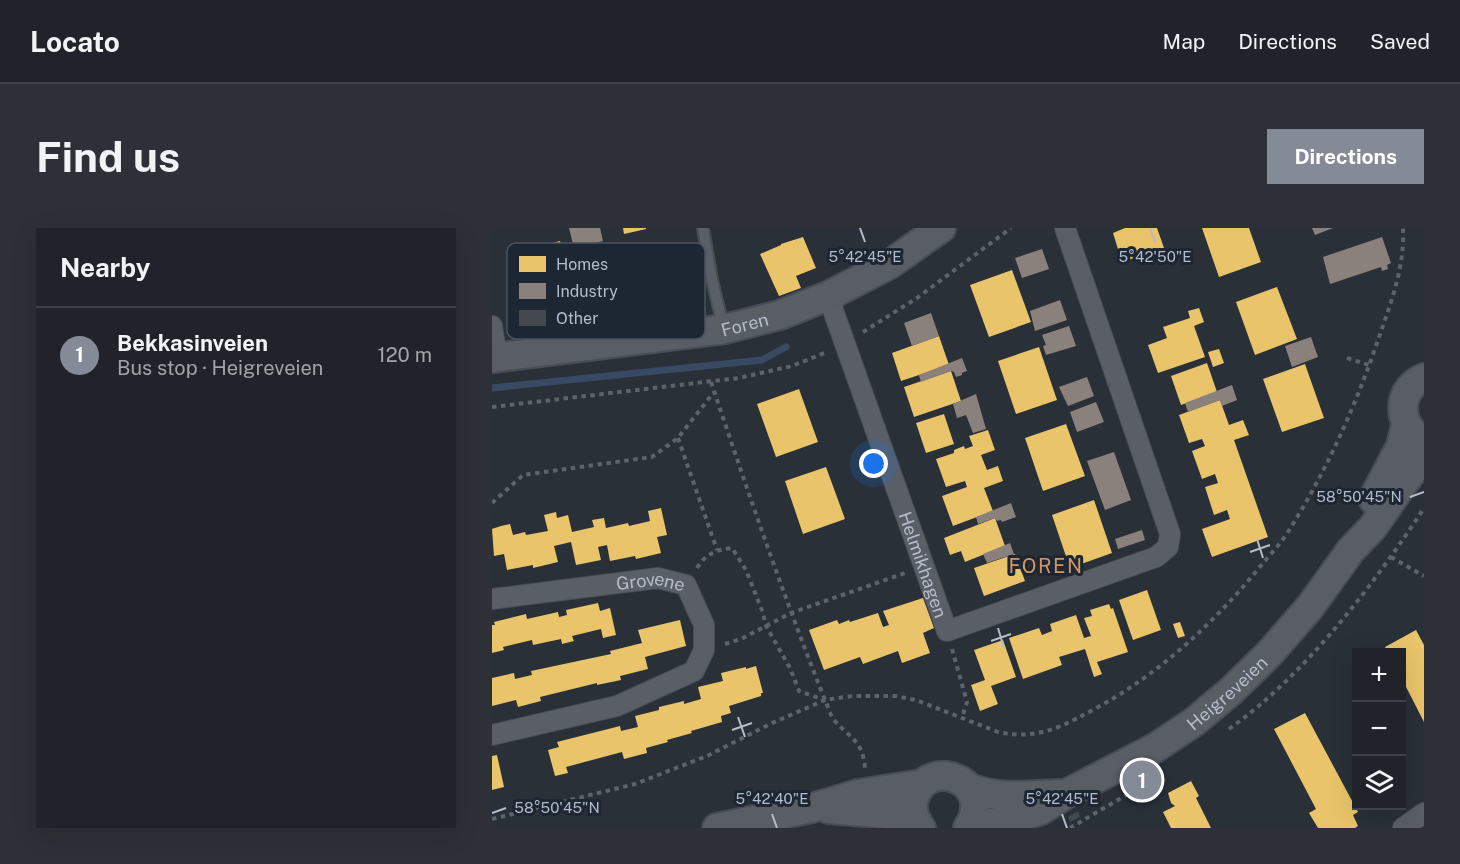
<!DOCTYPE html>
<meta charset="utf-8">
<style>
:root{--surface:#20242a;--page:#2d3036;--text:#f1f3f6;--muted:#a2a4a8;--line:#3d4147;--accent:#848b96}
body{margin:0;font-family:"Public Sans",sans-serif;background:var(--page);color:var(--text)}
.controls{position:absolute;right:18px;bottom:18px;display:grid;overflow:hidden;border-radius:0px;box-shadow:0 6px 24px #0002}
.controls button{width:54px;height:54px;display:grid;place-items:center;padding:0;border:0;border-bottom:2px solid var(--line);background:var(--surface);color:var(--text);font:30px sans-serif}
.you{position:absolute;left:382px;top:236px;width:21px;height:21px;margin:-15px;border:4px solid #fff;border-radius:50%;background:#1a73e8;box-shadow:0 0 0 9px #1a73e833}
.badge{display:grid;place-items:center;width:39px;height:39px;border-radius:50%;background:var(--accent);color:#fff;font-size:20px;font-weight:700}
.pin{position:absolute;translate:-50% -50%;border:3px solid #fff;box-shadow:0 2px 6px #0006}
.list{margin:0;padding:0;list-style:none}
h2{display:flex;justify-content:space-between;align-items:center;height:78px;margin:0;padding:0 24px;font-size:26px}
h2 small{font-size:20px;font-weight:400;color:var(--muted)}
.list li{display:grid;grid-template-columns:39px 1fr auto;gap:18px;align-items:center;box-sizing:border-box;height:96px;padding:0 24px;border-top:2px solid var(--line)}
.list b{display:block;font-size:22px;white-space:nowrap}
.list p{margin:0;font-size:20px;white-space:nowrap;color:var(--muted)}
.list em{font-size:20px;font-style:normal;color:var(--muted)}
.icon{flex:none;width:33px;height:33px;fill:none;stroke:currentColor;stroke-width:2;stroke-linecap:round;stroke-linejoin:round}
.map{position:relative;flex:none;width:932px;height:600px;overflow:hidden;border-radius:0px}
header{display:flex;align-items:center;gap:36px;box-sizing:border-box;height:84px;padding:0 30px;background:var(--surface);border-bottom:2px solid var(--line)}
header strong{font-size:28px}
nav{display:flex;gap:33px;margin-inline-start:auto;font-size:21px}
.intro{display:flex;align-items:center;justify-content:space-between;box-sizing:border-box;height:144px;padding:0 36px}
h1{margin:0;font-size:42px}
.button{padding:15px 27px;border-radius:0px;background:var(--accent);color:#fff;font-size:21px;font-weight:700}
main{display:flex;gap:36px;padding:0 36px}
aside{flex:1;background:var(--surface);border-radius:0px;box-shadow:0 6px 24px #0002}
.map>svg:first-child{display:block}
.homes{fill:#e9c46a}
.industry{fill:#8a817c}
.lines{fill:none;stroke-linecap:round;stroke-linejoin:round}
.stream{stroke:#384963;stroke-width:7}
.building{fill:#444950}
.lane-casing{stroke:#484c53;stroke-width:14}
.street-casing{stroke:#484c53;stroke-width:22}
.secondary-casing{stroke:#484c53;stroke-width:32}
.path{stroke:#5d636a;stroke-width:4;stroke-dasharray:4.5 4.5;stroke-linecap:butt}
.lane{stroke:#5a5e66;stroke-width:10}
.street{stroke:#5a5e66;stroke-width:20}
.secondary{stroke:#595d64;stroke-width:28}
.ticks{fill:none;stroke:#b4bcc9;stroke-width:2}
.labels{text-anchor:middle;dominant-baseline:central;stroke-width:6;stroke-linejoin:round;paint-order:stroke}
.street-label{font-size:18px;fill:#b4bcc9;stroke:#1d2633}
.neighbourhood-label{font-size:20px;letter-spacing:1.5px;fill:#d59563;stroke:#1d2633}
.key{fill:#1d2633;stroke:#4a5360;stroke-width:1.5}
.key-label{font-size:16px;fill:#b4bcc9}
.ticks-label{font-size:15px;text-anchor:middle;fill:#b4bcc9;stroke:#1d2633;stroke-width:6;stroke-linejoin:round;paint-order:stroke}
</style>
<header>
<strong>Locato</strong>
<nav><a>Map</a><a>Directions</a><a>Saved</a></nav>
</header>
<div class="intro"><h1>Find us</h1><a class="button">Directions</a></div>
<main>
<aside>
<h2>Nearby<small></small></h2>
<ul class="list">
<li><span class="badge">1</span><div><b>Bekkasinveien</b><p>Bus stop · Heigreveien</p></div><em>120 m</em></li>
</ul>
</aside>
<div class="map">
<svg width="932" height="600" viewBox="0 0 932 600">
<rect width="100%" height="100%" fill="#2a3038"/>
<!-- homes -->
<g class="homes">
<polygon points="131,0 154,0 154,1 132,6"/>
<polygon points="633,0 665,0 672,20 630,34 621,5"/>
<polygon points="710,0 757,0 769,34 727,49"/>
<polygon points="311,9 324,40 304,48 309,60 287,68 268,26 289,17 289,16"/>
<polygon points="68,13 71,24 85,20 91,41 68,47 67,42 58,44 61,56 39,61 35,45 38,44 33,22"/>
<polygon points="520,42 539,94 497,109 478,57"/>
<polygon points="785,59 805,111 763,127 744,74"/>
<polygon points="707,80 712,94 702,98 713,129 666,145 656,117 675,110 671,99 698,90 696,83"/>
<polygon points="447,108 457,137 409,153 400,125"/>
<polygon points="547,119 565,172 524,186 506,133"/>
<polygon points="727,121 732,135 721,139 716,124"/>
<polygon points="715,135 725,164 689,177 679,148"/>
<polygon points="813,136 832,190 790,204 771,151"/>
<polygon points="459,143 469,173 422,189 412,159"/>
<polygon points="307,161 326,214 284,229 265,176"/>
<polygon points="728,172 737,197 751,192 757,207 742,212 776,309 720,329 710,301 738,291 735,282 722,287 713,259 726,255 723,246 710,251 700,223 713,218 710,211 697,215 687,187"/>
<polygon points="452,186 462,216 434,225 424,195"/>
<polygon points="574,196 593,248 551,263 533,210"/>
<polygon points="496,202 503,222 489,227 495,242 506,238 511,253 492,260 501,283 461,298 450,268 475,259 473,253 454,259 444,231 462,225 462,222 472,218 473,221 481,218 477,208"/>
<polygon points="334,239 353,291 311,306 293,253"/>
<polygon points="602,272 620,325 578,340 560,287"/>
<polygon points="169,280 175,307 165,309 169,325 144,331 143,328 118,333 115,317 106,319 109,332 84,337 79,314 62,318 66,334 41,340 41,337 15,342 12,326 2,328 0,301 9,298 18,296 21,307 33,304 34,307 56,303 52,287 64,284 65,290 76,287 80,304 102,299 100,292 112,290 114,300 136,295 137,298 158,293 156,283"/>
<polygon points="503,290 513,318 473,334 469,323 458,327 452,310"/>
<polygon points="523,326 533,353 492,368 482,340"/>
<polygon points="655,362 669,402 641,412 627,372"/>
<polygon points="431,370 442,400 431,405 438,425 410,435 406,423 371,436 368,429 332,442 317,402 345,392 347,396 357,392 358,394 386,385 391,399 397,397 391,383"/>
<polygon points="106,375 108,383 118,380 124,407 111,410 109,401 80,408 82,413 70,416 69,411 41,417 40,412 11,419 12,422 0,425 0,397 3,397 2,394 34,386 35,391 66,384 67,389 75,387 74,382"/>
<polygon points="617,376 619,381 621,380 636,424 605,434 610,446 602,449 593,421 567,429 570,437 531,451 517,410 547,400 550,407 560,403 558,396 584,387 592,410 599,408 592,390 600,388 598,382"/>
<polygon points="188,392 194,418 153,429 156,441 128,448 129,452 105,457 105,455 48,469 49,473 26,479 24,472 0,478 0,450 22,445 23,451 40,447 39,443 119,426 118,423 150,415 146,402"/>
<polygon points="688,394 693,408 686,410 681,396"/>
<polygon points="924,402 932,417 932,494 910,451 910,424 896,424 893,419"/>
<polygon points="511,412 524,449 499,458 506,476 488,483 479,457 493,452 482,422"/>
<polygon points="264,438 271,465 269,465 269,468 237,478 239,485 229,488 230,494 199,503 200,505 175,512 176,514 154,520 155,525 132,531 130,524 74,539 76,545 63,548 56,522 67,519 65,514 128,498 129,503 146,499 143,488 167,482 167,479 192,473 192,476 209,471 206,459 231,453 229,445 254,439 254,441"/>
<polygon points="813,485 866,584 861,587 866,598 863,600 826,600 817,585 824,581 782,501"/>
<polygon points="5,527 12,559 0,562 0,528"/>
<polygon points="699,553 707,568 704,570 719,600 679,600 671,584 683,578 679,575 676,565"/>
</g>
<!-- industry -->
<g class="industry">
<polygon points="77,0 108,0 111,13 82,20"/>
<polygon points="820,0 841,0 823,7"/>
<polygon points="890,9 899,35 895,37 896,41 890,43 889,39 838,56 831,29"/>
<polygon points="550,21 557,41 530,50 523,30"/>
<polygon points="568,72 575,92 543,103 538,83"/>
<polygon points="439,85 447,108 420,118 412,95"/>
<polygon points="577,98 584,118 554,127 551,118 554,117 550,107"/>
<polygon points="819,109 826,129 800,139 793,118"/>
<polygon points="470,130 475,143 470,145 470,147 464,149 462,144 459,143 429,154 427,147"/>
<polygon points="595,149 602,168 576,178 567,159"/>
<polygon points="740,157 745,172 730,178 728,172 696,184 693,175"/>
<polygon points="484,166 494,201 481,205 474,187 465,190 461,176"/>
<polygon points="604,174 612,194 585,204 578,184"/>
<polygon points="622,224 639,272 613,282 595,233"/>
<polygon points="519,275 524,289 510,294 509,292 505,293 503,290 486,296 484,289"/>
<polygon points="650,302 653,312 626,321 623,311"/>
<polygon points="518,315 522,326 495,335 491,326"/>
</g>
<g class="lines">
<!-- stream -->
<polyline class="stream" points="0,160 270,132 294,119"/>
</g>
<!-- building -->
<polygon class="building" points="586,583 588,589 578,594 576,589"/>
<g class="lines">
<!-- lane casing -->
<g class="lane-casing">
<polyline id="lane" points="211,0 220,52 232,101"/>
</g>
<!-- street casing -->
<g class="street-casing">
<g id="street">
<path id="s1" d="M336 68 455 403 664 329 676 319 678 306 573 0"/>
<polyline points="0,98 5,130"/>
<path id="s2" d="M0 371 166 350 194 357 212 397V422L202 443 125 478 0 507"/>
<polyline points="911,600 932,585"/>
</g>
</g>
<!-- secondary casing -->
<g class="secondary-casing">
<g id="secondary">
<path id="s3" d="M0 130 233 101 288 87 336 68 398 36 449 0"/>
<path d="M927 210C905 194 905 161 932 150"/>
<polyline points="881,271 909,218 914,197"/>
<path d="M477 560C511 572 532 567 566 566"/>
<polyline points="337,581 405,587 423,593"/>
<polyline points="225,600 320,580 366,566 430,556"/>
<path d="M429 600C422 591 419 580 422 570 437 526 505 554 476 600"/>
<path id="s4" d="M476 600 525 590 549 582 574 566 663 520 702 494 739 463 777 426 818 379 859 322 881 299 910 257 932 228"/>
</g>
</g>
<!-- path -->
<g class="path">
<polyline points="371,104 425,70 519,0"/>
<polyline points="855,130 877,137"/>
<path d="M219 154C255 261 291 367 333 472 336 478 338 487 342 492 358 510 371 513 373 540"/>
<polyline points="0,179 247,150 300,138 335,124"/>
<polyline points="186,210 225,322"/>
<polyline points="0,275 31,247 160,229 186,210 222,164"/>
<polyline points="899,329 932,348"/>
<path d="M205 340C214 326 223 322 240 320L254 342 271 385 274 398 298 440 307 463 332 472"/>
<polyline points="233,416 249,411 299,385 413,345"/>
<polyline points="460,421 475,474 470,489"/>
<path d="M737 501C813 447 881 358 932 280"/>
<path d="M0 591 143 556 215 528 278 496 333 472 360 468H403L424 472 506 504C547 513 573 497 608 478 671 443 726 391 771 335 779 326 787 317 794 307 832 248 861 184 884 118 897 79 913 42 911 0"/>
<polyline points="578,600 653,556"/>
</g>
<!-- lane -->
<use href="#lane" class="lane"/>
<!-- street -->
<use href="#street" class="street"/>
<!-- secondary -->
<use href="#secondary" class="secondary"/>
</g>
<!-- ticks -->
<path class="ticks" d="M368 0 373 14M658 0 663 14M918 269 932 264M765 311 771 330M758 324 778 317M506 400 512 420M499 413 519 406M246 489 253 509M240 502 260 495M0 585 14 580M280 586 285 600M570 586 575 600"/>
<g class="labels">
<!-- street labels -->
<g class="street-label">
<text stroke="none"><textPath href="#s3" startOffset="255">Foren</textPath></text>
<text stroke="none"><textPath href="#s1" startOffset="285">Helmikhagen</textPath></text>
<text stroke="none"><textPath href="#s2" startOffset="160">Grovene</textPath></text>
<text stroke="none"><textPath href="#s4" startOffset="296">Heigreveien</textPath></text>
</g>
<!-- neighbourhood labels -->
<g class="neighbourhood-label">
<text x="554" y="338">FOREN</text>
</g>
</g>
<!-- legend -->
<rect x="15" y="15" width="198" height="96" rx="9" class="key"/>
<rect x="27" y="28" width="27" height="16" fill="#e9c46a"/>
<rect x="27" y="55" width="27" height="16" fill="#8a817c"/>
<rect x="27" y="82" width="27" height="16" fill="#444950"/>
<g class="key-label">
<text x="64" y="42">Homes</text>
<text x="64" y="69">Industry</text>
<text x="64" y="96">Other</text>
</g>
<g class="ticks-label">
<text x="663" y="34">5°42'50"E</text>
<text x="373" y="34">5°42'45"E</text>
<text x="867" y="274">58°50'45"N</text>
<text x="280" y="576">5°42'40"E</text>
<text x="570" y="576">5°42'45"E</text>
<text x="65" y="585">58°50'45"N</text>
</g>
</svg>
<div class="controls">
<button>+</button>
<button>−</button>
<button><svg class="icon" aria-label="layers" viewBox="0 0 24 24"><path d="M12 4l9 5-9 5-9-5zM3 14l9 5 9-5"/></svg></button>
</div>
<div class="you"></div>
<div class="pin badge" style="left:650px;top:552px">1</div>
</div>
</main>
